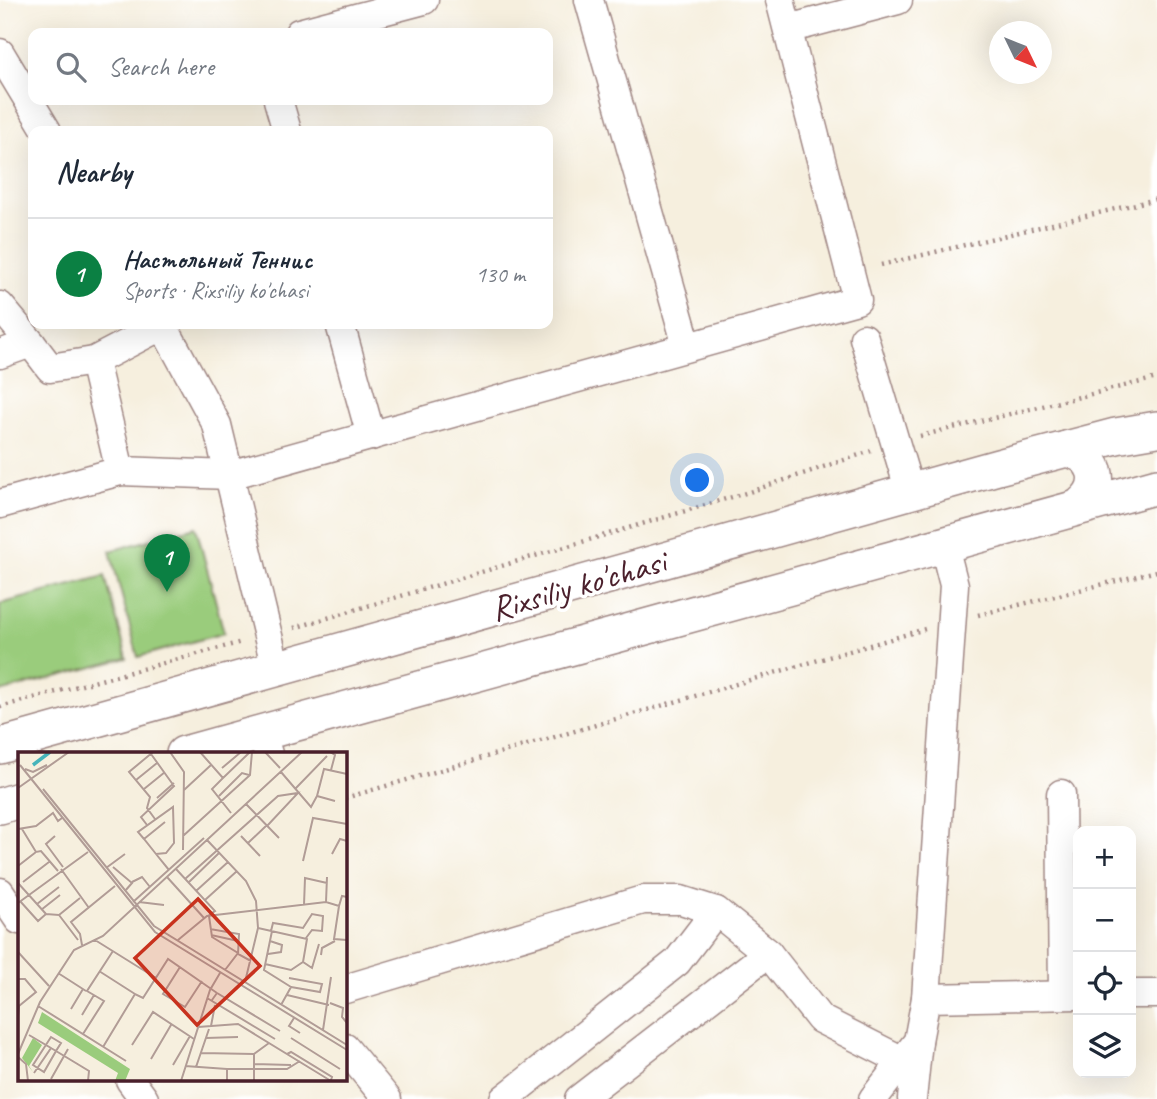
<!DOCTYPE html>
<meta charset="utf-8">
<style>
:root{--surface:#fff;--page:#f2f2f3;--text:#1f2937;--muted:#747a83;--line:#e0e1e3;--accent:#0b8043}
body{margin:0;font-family:Caveat,sans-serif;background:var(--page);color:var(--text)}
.controls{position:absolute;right:21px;bottom:21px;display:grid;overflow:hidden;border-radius:14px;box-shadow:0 7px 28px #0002}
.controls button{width:63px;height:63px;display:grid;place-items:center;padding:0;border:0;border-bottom:2px solid var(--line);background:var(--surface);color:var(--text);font:35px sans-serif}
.compass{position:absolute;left:989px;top:21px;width:63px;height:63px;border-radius:50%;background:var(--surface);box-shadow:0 7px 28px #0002;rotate:133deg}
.you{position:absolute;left:698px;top:481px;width:24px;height:24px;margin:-18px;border:5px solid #fff;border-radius:50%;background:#1a73e8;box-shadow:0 0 0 10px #1a73e833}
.badge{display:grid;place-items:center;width:46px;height:46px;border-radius:50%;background:var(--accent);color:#fff;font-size:23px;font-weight:700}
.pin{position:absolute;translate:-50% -58px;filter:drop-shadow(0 2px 4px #0008)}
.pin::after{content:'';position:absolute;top:37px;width:24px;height:21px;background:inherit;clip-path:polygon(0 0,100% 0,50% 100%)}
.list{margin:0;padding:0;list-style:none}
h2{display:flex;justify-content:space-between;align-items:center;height:91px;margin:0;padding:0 28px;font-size:30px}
h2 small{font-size:23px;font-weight:400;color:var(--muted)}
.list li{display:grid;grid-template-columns:46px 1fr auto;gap:21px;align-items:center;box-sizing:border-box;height:112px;padding:0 28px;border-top:2px solid var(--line)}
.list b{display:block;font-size:26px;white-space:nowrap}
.list p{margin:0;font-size:23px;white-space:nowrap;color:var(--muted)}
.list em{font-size:23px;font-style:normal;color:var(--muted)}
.icon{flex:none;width:38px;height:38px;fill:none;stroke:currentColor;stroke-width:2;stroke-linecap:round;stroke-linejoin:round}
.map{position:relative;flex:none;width:1157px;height:1099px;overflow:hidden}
.search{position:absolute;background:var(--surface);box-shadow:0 7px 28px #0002;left:28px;top:28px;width:525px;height:77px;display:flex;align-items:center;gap:18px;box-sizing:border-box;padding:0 24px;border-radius:14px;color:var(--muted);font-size:26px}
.panel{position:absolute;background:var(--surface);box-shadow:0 7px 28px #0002;left:28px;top:126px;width:525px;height:203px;border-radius:14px}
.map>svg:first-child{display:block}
.green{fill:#9acc7c;stroke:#727654;stroke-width:2}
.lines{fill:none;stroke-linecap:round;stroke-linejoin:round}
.minor-casing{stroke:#a08784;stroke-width:31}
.major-casing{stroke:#a08784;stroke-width:38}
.path{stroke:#a08784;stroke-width:4.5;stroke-dasharray:2 5;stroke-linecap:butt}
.minor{stroke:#fff;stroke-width:28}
.major{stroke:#fff;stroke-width:35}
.labels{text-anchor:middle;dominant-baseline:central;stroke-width:7;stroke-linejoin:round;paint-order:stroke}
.street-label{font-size:35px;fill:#4a1f2b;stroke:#fff}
.inset-river{fill:none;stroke:#45b4bb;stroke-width:3.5}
.inset-road{fill:none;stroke:#b19c96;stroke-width:2}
.view{fill:#c8321e;fill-opacity:0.15;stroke:#c8321e;stroke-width:3.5}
.inset-edge{fill:none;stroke:#4a1f2b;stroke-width:3.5}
</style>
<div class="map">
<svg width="1157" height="1099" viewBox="0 0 1157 1099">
<rect width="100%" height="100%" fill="#fff"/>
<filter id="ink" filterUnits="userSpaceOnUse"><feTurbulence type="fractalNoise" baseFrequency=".0143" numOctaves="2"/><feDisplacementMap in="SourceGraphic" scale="14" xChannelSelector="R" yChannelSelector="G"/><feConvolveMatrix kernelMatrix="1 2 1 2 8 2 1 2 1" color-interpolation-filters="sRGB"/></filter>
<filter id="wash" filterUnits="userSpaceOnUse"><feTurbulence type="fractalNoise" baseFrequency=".00686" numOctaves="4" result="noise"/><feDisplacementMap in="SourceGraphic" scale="28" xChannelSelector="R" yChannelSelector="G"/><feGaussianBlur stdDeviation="1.57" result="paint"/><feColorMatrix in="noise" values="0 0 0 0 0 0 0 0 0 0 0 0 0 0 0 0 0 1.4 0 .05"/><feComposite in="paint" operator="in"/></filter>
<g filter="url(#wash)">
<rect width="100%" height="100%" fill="#f6efde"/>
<!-- green -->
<g class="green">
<polygon points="196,527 224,633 138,657 110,551"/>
<polygon points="105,576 127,658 0,692 0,604"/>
</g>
</g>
<g filter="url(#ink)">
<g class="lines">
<!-- minor casing -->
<g class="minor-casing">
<g id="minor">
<polyline points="589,0 687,346"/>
<polyline points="788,29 898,0"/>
<polyline points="299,33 424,0"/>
<polyline points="0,53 47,131"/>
<polyline points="278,100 287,131"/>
<polyline points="0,306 31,343"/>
<polyline points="162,324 217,425 276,669"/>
<polyline points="340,324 371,436"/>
<polyline points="864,338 910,492"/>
<polyline points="0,354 31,343 50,368 94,361 163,325"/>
<polyline points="120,471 230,475 857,300 780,0"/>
<polyline points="0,504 120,471 94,361"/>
<polyline points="262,733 268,754"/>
<polyline points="1061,794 1063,995"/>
<polyline points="0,892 19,920"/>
<polyline points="345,989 643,900 681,900 716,911 768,953 820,1019 903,1061"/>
<polyline points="1131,994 1157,994"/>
<polyline points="926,998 1078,995"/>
<polyline points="345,1048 387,1099"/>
<polyline points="130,1080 144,1099"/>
<polyline points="504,1099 677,962 716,911"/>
<polyline points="579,1099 768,953"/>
<polyline points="873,1099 918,1041 926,998 954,585 943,542"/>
<polyline points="912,1099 918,1041"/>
</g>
</g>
<!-- major casing -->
<g class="major-casing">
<g id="major">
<path d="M1067 449C1096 455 1106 484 1082 504"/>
<polyline points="0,746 998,467 1116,436 1157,429"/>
<polyline points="184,754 1157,486"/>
<polyline points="0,806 19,800"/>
</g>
</g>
<!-- path -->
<g class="path">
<polyline points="881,265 1157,199"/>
<polyline points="920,436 1157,378"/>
<polyline points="978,615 1157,571"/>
<polyline points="294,628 749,492 871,451"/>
<polyline points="0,707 242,642"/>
<polyline points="345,798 925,629"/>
</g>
<!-- minor -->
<use href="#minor" class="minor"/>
<!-- major -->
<use href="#major" class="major"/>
</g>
</g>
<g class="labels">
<!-- street labels -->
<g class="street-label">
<text transform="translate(578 585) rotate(-16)">Rixsiliy ko'chasi</text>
</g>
</g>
<!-- overview -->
<g transform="translate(18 752)">
<rect width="329" height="329" fill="#f6efde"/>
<path d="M24 260 112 317 107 329H97L100 321 20 271ZM15 286 24 293 11 314 15 320 4 306Z" fill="#9acc7c"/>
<path class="inset-river" d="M15 13 32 0"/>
<path class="inset-road" d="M135 0 111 20 132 45 129 56 137 67M152 0 166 20 165 98M182 0 205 26 194 37 213 61M247 0 262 16M312 0 317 3 313 18M2 13 137 180 329 298M204 16 223 0M7 17 15 20 29 13M263 20 293 55 299 44 317 49M205 26 232 0M118 28 139 11M0 36 51 0M278 36 309 4M25 37 136 174 329 293M126 37 147 20M166 38 193 13M201 44 224 21 231 23M299 44 306 17 329 22M139 46 156 31M228 52 261 86M129 73 123 65 156 34 133 2M0 77 18 74 35 61 40 69 44 66M4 77 18 100 23 99 40 119M37 84 28 92 45 115M165 84 232 23 234 0M223 84 242 104M126 87 147 70M189 88 228 129 238 149 240 176 227 230M230 91 249 73M138 102 148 101 156 91 155 55 120 80 126 87 138 102 151 118M314 102 322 87 329 89M285 109 295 66 329 72M0 114 18 100M95 115 114 131 107 139M88 116 107 102M43 117 71 156M158 117 197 159 191 163M149 125 186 166M167 127 260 44 280 41 249 74M5 130 31 110M114 130 124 125 132 135M0 131 28 162M170 131 201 101M178 139 210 110M187 148 219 119M2 149 20 169 28 162 41 163 62 146M115 150 186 86M121 150 146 153M308 150 309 125M0 151 70 100M19 152 41 135M286 153 287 126 309 131M321 154 316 187 329 188M23 158 42 143M41 163 60 188M191 164 194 185 220 201 207 218M240 176 289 187 285 210M192 177 221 182 220 202 233 209M253 179 255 171 285 176 294 162 305 164 304 179 294 178 288 186M254 179 246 218 273 235 263 253M193 183 220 189M77 188 138 226M160 188 189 164 308 150 321 154 324 144 329 145M64 193 62 182 53 170 97 134M0 200 31 234M250 202 263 200 264 193 252 189M303 203 304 196 317 189M247 212 273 218 285 210 294 216 301 192M162 215 145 242 167 255 184 229M81 219 117 242M40 221 68 239M271 226 304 232 302 240 273 235M0 227H7L18 240 1 254 0 264M269 243 311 253M189 246 257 287M194 248 199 241 262 279M312 251 325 256 324 265 329 271M20 254 108 309M53 257 65 237M64 263 76 243M276 266 271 274 282 281M193 274 197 253M180 275 220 272 313 329M305 278 313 225M65 282 86 249 69 239 95 199M11 283 33 296 16 321M188 286 220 285M273 286 322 317M114 293 135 260 176 287M85 295 117 242 125 246 150 207 199 241M33 296 38 299 26 320 15 313 33 285 43 291 38 299 71 319 70 329M183 301 236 302M0 302 22 250 56 198 85 184 284 0M269 302 273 300 314 325 313 328M0 305 8 312 10 329M133 307 153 273M235 312 273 313M155 313 172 284M167 314 209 317M178 315 191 277M33 327 50 297M163 329 192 238 202 221M209 329V317H269L282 309M236 329V302L251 291"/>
<path class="view" d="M180 147 242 214 179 273 117 206Z"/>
<rect width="329" height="329" class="inset-edge"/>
</g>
</svg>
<div class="controls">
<button>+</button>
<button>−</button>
<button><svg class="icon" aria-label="locate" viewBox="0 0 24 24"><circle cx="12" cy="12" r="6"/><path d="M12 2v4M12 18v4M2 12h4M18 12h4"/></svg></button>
<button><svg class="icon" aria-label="layers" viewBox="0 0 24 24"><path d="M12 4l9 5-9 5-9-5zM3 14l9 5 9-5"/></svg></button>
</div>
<svg class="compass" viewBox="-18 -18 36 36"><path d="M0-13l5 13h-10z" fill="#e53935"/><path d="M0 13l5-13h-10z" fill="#747a83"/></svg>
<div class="you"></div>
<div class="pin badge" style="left:167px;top:592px">1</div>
<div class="search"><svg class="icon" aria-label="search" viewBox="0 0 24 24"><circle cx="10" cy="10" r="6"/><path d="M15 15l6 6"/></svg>Search here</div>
<section class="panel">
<h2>Nearby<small></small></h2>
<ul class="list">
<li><span class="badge">1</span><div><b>Настольный Теннис</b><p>Sports · Rixsiliy ko'chasi</p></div><em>130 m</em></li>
</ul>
</section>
</div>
